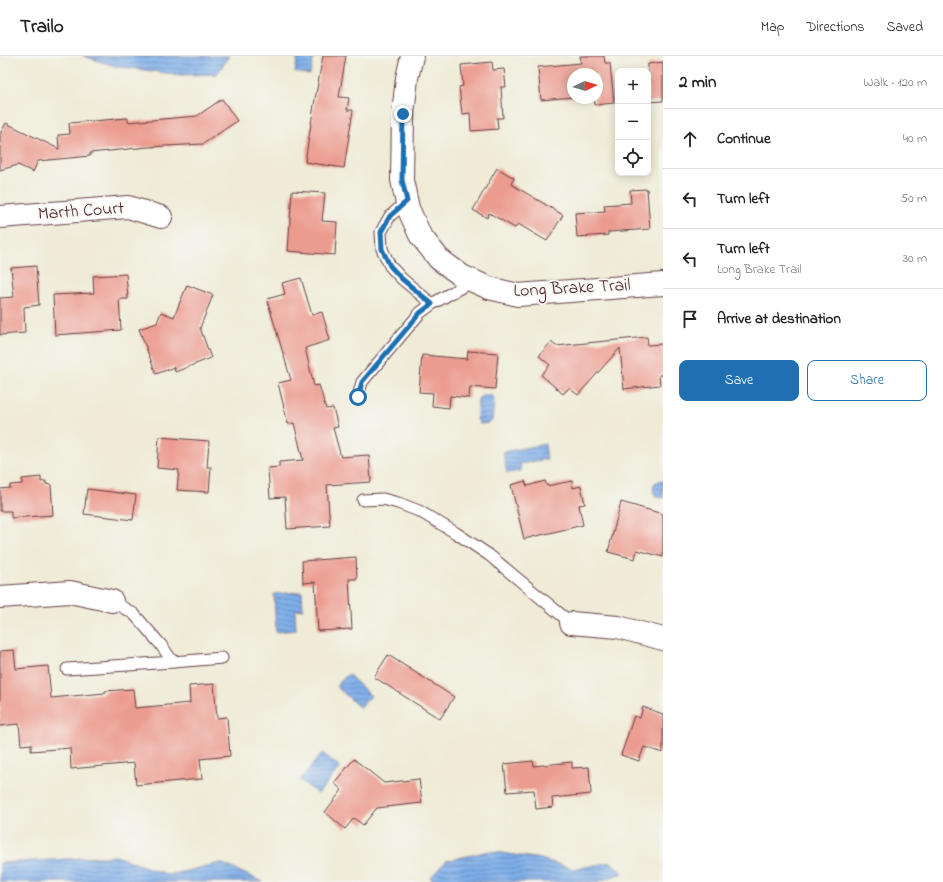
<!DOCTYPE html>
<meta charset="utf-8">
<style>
:root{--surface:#fff;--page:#f2f2f2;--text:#222;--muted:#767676;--line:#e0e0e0;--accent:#1f6fb2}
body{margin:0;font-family:"Indie Flower",sans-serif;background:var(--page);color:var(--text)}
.controls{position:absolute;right:12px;top:12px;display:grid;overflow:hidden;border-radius:8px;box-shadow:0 2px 10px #0003}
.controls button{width:36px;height:36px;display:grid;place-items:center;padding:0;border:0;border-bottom:1px solid var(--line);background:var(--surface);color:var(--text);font:20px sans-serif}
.compass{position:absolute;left:567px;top:12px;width:36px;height:36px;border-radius:50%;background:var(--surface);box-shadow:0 2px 10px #0003;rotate:86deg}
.stop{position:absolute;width:12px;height:12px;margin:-9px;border:3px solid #1f6fb2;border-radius:50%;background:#fff}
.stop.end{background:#1f6fb2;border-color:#fff;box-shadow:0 1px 4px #0008}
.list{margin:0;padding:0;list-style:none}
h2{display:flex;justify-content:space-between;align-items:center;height:52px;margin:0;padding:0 16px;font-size:17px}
h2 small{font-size:13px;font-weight:400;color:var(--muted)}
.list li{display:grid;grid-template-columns:26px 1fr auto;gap:12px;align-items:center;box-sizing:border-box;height:60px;padding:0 16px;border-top:1px solid var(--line)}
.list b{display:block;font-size:15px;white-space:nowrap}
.list p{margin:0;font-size:13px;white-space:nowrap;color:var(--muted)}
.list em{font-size:13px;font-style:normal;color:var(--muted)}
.actions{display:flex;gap:8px;padding:12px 16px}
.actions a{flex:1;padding:9px 0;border:1px solid var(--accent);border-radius:8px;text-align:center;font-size:14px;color:var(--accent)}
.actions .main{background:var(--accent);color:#fff}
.icon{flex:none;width:22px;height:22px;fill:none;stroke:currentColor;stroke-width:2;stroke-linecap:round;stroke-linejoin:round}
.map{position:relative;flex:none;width:663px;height:826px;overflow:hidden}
header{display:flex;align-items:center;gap:24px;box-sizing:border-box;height:56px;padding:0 20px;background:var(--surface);border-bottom:1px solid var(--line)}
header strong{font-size:19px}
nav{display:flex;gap:22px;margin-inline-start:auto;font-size:14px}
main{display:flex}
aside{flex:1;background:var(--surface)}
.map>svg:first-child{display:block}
.water{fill:url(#water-rules);stroke:#64668a}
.building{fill:#ec9b8f}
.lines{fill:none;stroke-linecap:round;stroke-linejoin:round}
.lane-casing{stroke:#633e45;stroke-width:13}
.street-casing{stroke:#633e45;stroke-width:24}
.lane{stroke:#fff;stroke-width:11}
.street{stroke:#fff;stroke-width:22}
.route{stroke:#1f6fb2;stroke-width:5}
.labels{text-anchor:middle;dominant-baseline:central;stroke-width:4;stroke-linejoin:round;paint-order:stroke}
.street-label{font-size:18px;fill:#4a1f2b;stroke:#f6f6f2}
</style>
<header>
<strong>Trailo</strong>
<nav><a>Map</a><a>Directions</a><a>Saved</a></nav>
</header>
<main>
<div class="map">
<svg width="663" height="826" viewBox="0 0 663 826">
<defs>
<pattern id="water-rules" width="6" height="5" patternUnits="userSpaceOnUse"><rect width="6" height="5" fill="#7eaee9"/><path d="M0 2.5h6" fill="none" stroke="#698dbd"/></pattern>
</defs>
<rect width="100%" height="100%" fill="#f6f6f2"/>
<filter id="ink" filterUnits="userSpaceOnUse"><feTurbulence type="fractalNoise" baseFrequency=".025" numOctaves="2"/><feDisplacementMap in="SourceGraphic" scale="8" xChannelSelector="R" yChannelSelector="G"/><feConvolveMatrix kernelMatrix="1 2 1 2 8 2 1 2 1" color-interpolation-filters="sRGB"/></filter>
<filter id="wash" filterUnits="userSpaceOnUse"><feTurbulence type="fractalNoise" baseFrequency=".012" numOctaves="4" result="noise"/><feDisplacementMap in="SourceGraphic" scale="16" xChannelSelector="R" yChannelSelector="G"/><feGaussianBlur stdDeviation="0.9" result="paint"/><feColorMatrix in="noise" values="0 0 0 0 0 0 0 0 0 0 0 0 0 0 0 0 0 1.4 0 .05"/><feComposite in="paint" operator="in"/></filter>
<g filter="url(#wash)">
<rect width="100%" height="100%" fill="#efebd6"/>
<!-- water -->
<g class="water">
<polygon points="83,0 229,0 217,18 181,19 115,10"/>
<polygon points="298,0 314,0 310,19 295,16"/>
<polygon points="483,339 491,339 494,344 492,365 489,367 480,368 477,363 478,343"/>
<polygon points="545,388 547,403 520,408 521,415 507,417 503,396"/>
<path d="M659 425H663V442L657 441 654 438C653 431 652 427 659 425Z"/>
<polygon points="302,536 303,553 295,554 296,574 276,576 274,538"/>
<polygon points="348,618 371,640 360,652 336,630"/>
<polygon points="322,697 340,711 318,738 300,724"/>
<polygon points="489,795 541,803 574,813 611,806 623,817 597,826 432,826 431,821 446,805"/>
<polygon points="116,800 168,819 221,807 263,826 0,826 0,807"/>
</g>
<g id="blocks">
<!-- building -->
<g class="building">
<polygon points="323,0 346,0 339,41 349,42 347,54 353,54 344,112 305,106 314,49"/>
<polygon points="580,0 604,0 605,7 610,7 614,47 595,49 594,42 597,42 597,18 573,18 573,41 541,44 538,11 581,7"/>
<polygon points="492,6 493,14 504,13 506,31 501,31 503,62 497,62 498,73 471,75 470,57 462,58 459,31 463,30 461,9"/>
<polygon points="663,6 663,45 648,46 648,8"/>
<polygon points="222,43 237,65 203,88 148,91 90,97 90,100 38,105 33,116 18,109 0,114 0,78 6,67 59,93 58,79 70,78 69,67 128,62 128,66 197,60"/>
<polygon points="497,112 514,122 511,128 563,159 547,185 518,168 515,172 489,157 487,162 473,154"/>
<polygon points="647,133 650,173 608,176 608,179 577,181 575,157 605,155 604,149 631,147 630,134"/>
<polygon points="292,135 325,137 322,165 337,166 335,199 288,195"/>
<polygon points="36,210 39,249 24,251 25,277 0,279 0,242 14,241 11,212"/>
<polygon points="126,218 128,243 119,243 121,274 55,279 53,239 94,237 93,220"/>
<polygon points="301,222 312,259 322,256 330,284 305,292 314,330 319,329 326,353 333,352 338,371 333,372 341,401 369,399 371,426 327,429 330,470 287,473 285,441 270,442 268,412 279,411 279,406 303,404 294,367 288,368 278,327 291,324 267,243 285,238 282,227"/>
<polygon points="187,229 213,239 200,272 211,302 175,316 174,311 156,318 139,273 157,267 161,256 174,261"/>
<polygon points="647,281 648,289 663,288 663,319 659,319 660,329 624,333 620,292 578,339 569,332 563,338 541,319 550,309 539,300 551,286 556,290"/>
<polygon points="468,295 498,297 495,333 470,331 469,342 450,340 449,352 432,350 433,337 419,336 422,299 467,303"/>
<polygon points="159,381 209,385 207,411 211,411 209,436 177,434 179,414 157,412"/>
<polygon points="41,421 41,426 46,425 46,428 51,429 53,459 11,462 11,455 0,455 0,433 10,432 10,429 22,428 22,423"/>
<polygon points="525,425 527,430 545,425 547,430 572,425 573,432 581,430 585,448 579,449 583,469 524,483 511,429"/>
<polygon points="87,433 136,439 133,464 84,458"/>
<polygon points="621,446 663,458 663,501 637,494 635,503 608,496"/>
<polygon points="356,501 357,523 349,523 352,573 318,575 315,526 303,527 302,505"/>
<polygon points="14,594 16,613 48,610 51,642 105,637 105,635 133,633 135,652 190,647 189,630 214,628 217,662 227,661 230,700 200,703 202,723 136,729 134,707 71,713 70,692 31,695 31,688 21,689 19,668 0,670 0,595"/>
<polygon points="388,599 454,641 440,663 374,621"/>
<polygon points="643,651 663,658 663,697 644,691 639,705 621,699 634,660 640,662"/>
<polygon points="354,703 384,727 419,723 422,747 377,752 363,769 354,762 345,773 325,756 342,734 334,727"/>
<polygon points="533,705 534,710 572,706 572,712 589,711 591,738 552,742 553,751 536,753 534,734 507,736 504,708"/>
</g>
</g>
</g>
<g filter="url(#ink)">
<use href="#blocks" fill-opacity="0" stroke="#633e45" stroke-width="1"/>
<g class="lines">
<!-- lane casing -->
<g class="lane-casing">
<g id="lane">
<polyline points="407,145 390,160 381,176 382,193 390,210 402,223 432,248"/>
<polyline points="358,341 362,326 420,257 432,248 472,225"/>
<polyline points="363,444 383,443 398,447 419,455 456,477 489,499 571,567"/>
<polyline points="173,606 222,602"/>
<polyline points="67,613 173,606 161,589 134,558 112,545"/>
</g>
</g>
<!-- street casing -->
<g class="street-casing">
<g id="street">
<polyline points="412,0 407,22 403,58 402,124 408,152 420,179 439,203 462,220 489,232 518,239 663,228"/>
<polyline points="0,161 128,151 161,161"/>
<polyline points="0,541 70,536 112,545"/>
<polyline points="571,567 618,571 663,583"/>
</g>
</g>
<!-- lane -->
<use href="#lane" class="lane"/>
<!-- street -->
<use href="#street" class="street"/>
</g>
</g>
<g class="lines" filter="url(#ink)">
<!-- route -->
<polyline class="route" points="358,341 362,326 420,257 432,248 402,223 390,210 382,193 381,176 390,160 407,145 402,124 403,58"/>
</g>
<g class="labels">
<!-- street labels -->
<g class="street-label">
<text transform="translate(81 156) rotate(-4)">Marth Court</text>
<text transform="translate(572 233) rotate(-3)">Long Brake Trail</text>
</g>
</g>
</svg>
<div class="controls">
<button>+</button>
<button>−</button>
<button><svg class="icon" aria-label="locate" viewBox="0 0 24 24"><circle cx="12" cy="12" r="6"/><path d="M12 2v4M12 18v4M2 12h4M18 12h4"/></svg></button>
</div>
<svg class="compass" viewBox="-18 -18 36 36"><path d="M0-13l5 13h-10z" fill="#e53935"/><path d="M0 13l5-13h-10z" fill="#767676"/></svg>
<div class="stop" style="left:358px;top:341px"></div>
<div class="stop end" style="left:403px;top:58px"></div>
</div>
<aside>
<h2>2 min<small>Walk · 120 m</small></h2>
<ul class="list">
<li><svg class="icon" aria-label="ahead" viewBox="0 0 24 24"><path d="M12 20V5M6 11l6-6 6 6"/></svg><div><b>Continue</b></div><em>40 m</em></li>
<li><svg class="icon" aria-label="left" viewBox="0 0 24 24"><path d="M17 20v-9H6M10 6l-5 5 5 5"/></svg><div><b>Turn left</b></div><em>50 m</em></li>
<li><svg class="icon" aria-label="left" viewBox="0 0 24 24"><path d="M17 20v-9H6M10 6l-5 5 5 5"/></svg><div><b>Turn left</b><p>Long Brake Trail</p></div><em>30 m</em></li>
<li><svg class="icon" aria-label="arrive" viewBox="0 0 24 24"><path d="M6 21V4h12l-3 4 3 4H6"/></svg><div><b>Arrive at destination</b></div></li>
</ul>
<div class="actions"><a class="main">Save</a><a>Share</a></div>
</aside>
</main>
